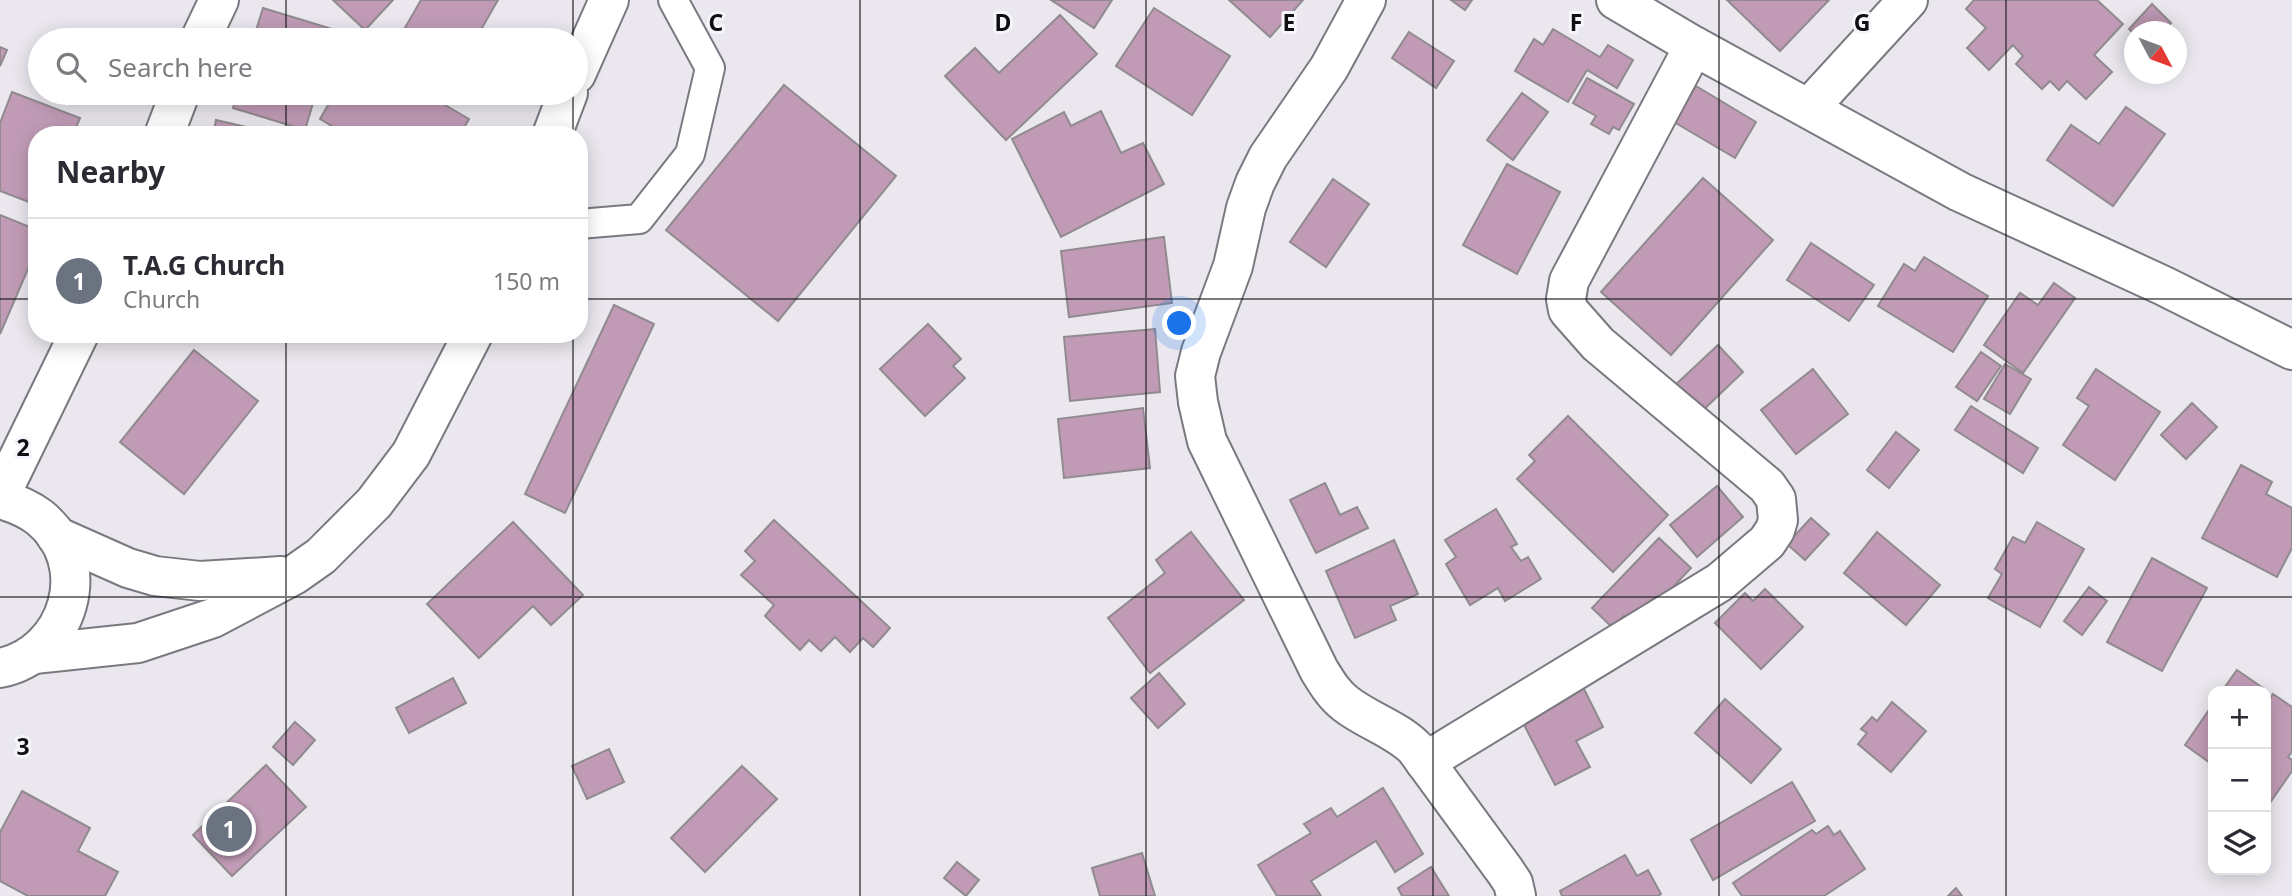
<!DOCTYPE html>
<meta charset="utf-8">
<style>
:root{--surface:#fff;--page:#f7f7f7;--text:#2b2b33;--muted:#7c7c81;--line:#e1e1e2;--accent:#605d29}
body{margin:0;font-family:"Noto Sans",sans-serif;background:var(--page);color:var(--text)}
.controls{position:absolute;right:21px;bottom:21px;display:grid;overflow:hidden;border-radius:14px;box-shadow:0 4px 18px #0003}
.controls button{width:63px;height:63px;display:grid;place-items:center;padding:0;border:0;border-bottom:2px solid var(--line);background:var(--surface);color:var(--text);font:35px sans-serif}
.compass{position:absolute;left:2124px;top:21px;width:63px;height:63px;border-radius:50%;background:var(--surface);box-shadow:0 4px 18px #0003;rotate:131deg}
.you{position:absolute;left:1180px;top:324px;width:24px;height:24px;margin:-18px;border:5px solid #fff;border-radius:50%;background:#1a73e8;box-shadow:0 0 0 10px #1a73e833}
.badge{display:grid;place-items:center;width:46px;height:46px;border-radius:50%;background:var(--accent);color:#fff;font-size:23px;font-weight:700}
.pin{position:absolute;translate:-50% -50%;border:4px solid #fff;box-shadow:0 2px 7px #0006}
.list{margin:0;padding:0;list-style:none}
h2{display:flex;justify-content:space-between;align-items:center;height:91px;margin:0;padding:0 28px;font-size:30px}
h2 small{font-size:23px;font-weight:400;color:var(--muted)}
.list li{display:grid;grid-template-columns:46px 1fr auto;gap:21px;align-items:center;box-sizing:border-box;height:126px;padding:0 28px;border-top:2px solid var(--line)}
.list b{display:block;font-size:26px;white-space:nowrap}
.list p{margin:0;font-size:23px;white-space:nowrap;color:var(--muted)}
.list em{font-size:23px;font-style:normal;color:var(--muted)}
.icon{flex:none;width:38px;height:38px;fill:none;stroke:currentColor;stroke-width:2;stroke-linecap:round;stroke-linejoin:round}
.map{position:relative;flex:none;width:2292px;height:896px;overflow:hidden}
.search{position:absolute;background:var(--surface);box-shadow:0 4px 18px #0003;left:28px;top:28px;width:560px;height:77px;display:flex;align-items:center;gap:18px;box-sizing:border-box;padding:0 24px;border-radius:38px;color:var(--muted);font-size:26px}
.panel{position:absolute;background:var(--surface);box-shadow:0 4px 18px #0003;left:28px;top:126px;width:560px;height:217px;border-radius:28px}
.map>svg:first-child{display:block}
.building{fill:#c19bb6;stroke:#918a8f;stroke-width:2}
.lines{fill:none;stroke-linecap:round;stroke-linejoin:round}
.lane-casing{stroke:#7b787f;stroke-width:32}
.street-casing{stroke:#7b787f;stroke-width:42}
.secondary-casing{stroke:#7b787f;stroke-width:42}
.lane{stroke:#fff;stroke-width:28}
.street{stroke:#fff;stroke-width:38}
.secondary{stroke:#fff;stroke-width:38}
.grid{fill:none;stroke:#0f0e10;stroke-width:2;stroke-opacity:0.55}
.grid-label{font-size:23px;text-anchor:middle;font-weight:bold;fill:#0f0e10;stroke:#f7f4fc;stroke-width:6;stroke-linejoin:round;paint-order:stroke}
</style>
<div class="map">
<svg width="2292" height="896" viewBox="0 0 2292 896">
<rect width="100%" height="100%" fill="#eae7ee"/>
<!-- building -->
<g class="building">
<polygon points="333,0 393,0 365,30"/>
<polygon points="421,0 498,0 475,40 398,40"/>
<polygon points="1051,0 1112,0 1094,28"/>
<polygon points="1229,0 1303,0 1270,37"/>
<polygon points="1451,0 1472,0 1465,10"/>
<polygon points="1727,0 1829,0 1780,51"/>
<polygon points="1974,0 2097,0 2123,24 2094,55 2112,72 2086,99 2067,81 2059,90 2050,81 2042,89 2016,64 2023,56 2013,45 1989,70 1967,48 1986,28 1966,9"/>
<polygon points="2152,4 2171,23 2163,32 2134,32 2134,34 2129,29"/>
<polygon points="263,8 335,30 332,40 253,40"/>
<polygon points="1154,8 1230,56 1192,115 1116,66"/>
<polygon points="1060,15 1097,54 1006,140 945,76 975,48 999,73"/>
<polygon points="1553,29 1600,57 1608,45 1633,60 1617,88 1587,70 1568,102 1515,71 1534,39 1543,45"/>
<polygon points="1409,32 1454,61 1436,88 1392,58"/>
<polygon points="0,47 7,50 0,66"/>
<polygon points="1587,78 1634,104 1619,130 1613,127 1609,134 1591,124 1596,116 1573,103"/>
<polygon points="784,85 896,176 778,321 666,230"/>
<polygon points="1696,86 1756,122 1735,158 1674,122"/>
<polygon points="12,92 80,118 73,135 37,135 37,205 0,191 0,123"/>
<polygon points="237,93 316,93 305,130 233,108"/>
<polygon points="335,93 446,93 440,102 469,119 460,135 347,135 320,119"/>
<polygon points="1522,93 1548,112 1513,160 1487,140"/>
<polygon points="2126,107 2165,134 2113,206 2047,160 2071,125 2099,144"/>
<polygon points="1101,111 1121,153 1143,143 1164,184 1061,237 1012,139 1064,112 1071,126"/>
<polygon points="216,120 281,135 213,135"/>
<polygon points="1507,164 1560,192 1517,274 1463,245"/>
<polygon points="1703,178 1773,240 1671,355 1601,292"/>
<polygon points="1333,179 1369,204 1326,267 1290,242"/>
<polygon points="0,215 37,230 37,248 0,334"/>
<polygon points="1164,237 1172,303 1069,317 1061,251"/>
<polygon points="1811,243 1874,285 1849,321 1787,280"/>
<polygon points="1924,257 1988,296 1953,352 1878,306 1904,264 1915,271"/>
<polygon points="2054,283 2075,298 2023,373 1984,345 2020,293 2038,305"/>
<polygon points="614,305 654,324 565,513 525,494"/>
<polygon points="928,324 961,359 953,366 965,378 925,416 880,369"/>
<polygon points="1155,329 1160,392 1070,401 1064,337"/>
<polygon points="1718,345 1743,372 1699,414 1673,387"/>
<polygon points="194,350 258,401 184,494 120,442"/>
<polygon points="1981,352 2001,366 1977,401 1956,387"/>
<polygon points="2005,364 2031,379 2010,414 1984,399"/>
<polygon points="1813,369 1848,414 1796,454 1761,410"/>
<polygon points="2096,369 2160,412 2115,480 2063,445 2089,406 2077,398"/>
<polygon points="2192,403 2217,427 2186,459 2161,435"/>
<polygon points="1971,406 2038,448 2023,473 1955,430"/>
<polygon points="1143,408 1150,468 1064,478 1058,419"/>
<polygon points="1568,416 1668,515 1613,572 1517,479 1535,461 1529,455"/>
<polygon points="1896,432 1919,450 1889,488 1867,470"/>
<polygon points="2241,465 2272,482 2266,494 2292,508 2292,548 2277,577 2202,538"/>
<polygon points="1325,483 1340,515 1357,507 1368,528 1316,553 1290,500"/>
<polygon points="1717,486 1743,517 1697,557 1670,525"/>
<polygon points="1496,509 1517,544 1511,547 1521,561 1528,557 1541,579 1505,601 1498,588 1470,605 1446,564 1456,557 1445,540"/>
<polygon points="1811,518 1829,534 1805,560 1787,544"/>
<polygon points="774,520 890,628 873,647 863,638 850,652 835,637 821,651 809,640 800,650 765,616 774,605 741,575 755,561 745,551"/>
<polygon points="513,522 583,595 551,625 533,606 479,658 427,604"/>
<polygon points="2037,522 2084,549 2040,627 1988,598 2002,574 1995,569 2013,537 2025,543"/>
<polygon points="1191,532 1244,600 1150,673 1108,618 1165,573 1156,560"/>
<polygon points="1877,532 1940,585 1906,625 1844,573"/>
<polygon points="1659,538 1691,568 1635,627 1624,616 1613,628 1592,608"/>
<polygon points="1394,540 1418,594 1390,606 1396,620 1355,638 1326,571"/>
<polygon points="2152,558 2207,588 2162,671 2107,642"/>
<polygon points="2089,587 2107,601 2082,635 2064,621"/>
<polygon points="1765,589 1803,627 1761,669 1715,623 1745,593 1753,601"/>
<polygon points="2237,670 2263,688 2261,691 2222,691"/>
<polygon points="1159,673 1185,704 1158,728 1131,698"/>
<polygon points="453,678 466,703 409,733 396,708"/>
<polygon points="1579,679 1603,727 1576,741 1590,767 1555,785 1520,717"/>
<polygon points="2273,694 2292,707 2292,752 2288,757 2292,760 2292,771 2269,804 2266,802 2266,705"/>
<polygon points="1725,699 1781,749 1751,783 1695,733"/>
<polygon points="1892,702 1926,731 1891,772 1858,744 1867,733 1861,729 1872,717 1877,721"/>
<polygon points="2213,704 2213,765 2185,745"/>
<polygon points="295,722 315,740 293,765 273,747"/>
<polygon points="609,749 624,782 587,799 572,766"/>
<polygon points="266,765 306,807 232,876 193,835"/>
<polygon points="742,766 777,799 705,872 671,838"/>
<polygon points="1792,782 1815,821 1713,880 1691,840"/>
<polygon points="1383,788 1423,854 1395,872 1376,841 1311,881 1321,896 1277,896 1258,865 1311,833 1304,824 1331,808 1337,817"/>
<polygon points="22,791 90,828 78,851 118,872 105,896 28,896 0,881 0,832"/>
<polygon points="1828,826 1834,835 1840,831 1865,869 1824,896 1742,896 1733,883 1812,830 1816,834"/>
<polygon points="1142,853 1155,896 1100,896 1092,868"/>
<polygon points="1625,855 1637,876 1648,870 1661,894 1658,896 1562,896 1560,891"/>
<polygon points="957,862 979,880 966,896 944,878"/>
<polygon points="1431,867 1449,896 1402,896 1398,888"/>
<polygon points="1956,888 1962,896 1948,896"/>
</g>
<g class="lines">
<!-- lane casing -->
<g class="lane-casing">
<polyline id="lane" points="579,224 639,219 690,154 710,68 673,0"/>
</g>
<!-- street casing -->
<g class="street-casing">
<g id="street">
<path d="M1366 0 1329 68 1268 157 1255 183 1246 208 1233 266 1201 352 1195 376 1198 402 1207 441 1319 670C1327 683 1334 695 1346 704 1368 721 1396 729 1415 748L1505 871 1513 883 1516 896"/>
<polyline points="1616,0 1694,46 1960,192 2164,286 2292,350"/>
<polyline points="200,40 219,0"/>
<polyline points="1809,108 1908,0"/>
<polyline points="164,135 180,93"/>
<polyline points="0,496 79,334"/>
<polyline points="1425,762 1720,582 1767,542 1775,530 1778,520 1776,499 1767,486 1598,344 1568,310 1566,299 1569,281 1694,46"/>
</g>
</g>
<!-- secondary casing -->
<g class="secondary-casing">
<g id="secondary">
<polyline points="576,74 609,0"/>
<polyline points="552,135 568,93"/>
<path d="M0 499C14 503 27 508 39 517 97 563 69 654 0 668"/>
<polyline points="56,536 128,568 155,576 200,581 281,576"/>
<polyline points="34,654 138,643 213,618 294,575 321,556 374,503 411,454 473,334"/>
</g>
</g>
<!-- lane -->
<use href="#lane" class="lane"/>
<!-- street -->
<use href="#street" class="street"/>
<!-- secondary -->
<use href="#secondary" class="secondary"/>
</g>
<!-- grid -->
<path class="grid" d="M286 0V40M573 0V40M860 0V896M1146 0V896M1433 0V896M1719 0V896M2006 0V896M286 93V135M573 93V135M0 299H37M579 299H2292M286 334V896M573 334V896M0 597H2292"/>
<g class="grid-label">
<text x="716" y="31">C</text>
<text x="1003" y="31">D</text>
<text x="1289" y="31">E</text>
<text x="1576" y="31">F</text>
<text x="1862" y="31">G</text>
<text x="23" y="456">2</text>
<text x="23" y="755">3</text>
</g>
</svg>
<div class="controls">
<button>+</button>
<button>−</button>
<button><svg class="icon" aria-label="layers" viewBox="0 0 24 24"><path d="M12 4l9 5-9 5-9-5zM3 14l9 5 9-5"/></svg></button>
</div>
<svg class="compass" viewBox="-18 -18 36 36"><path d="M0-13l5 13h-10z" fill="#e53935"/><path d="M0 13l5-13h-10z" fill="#7c7c81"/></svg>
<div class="you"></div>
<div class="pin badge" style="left:229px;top:829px;background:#6b7280">1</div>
<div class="search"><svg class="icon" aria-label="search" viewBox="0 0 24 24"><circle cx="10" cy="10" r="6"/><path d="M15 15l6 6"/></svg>Search here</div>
<section class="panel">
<h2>Nearby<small></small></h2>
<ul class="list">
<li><span class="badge" style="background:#6b7280">1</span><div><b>T.A.G Church</b><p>Church</p></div><em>150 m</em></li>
</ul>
</section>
</div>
